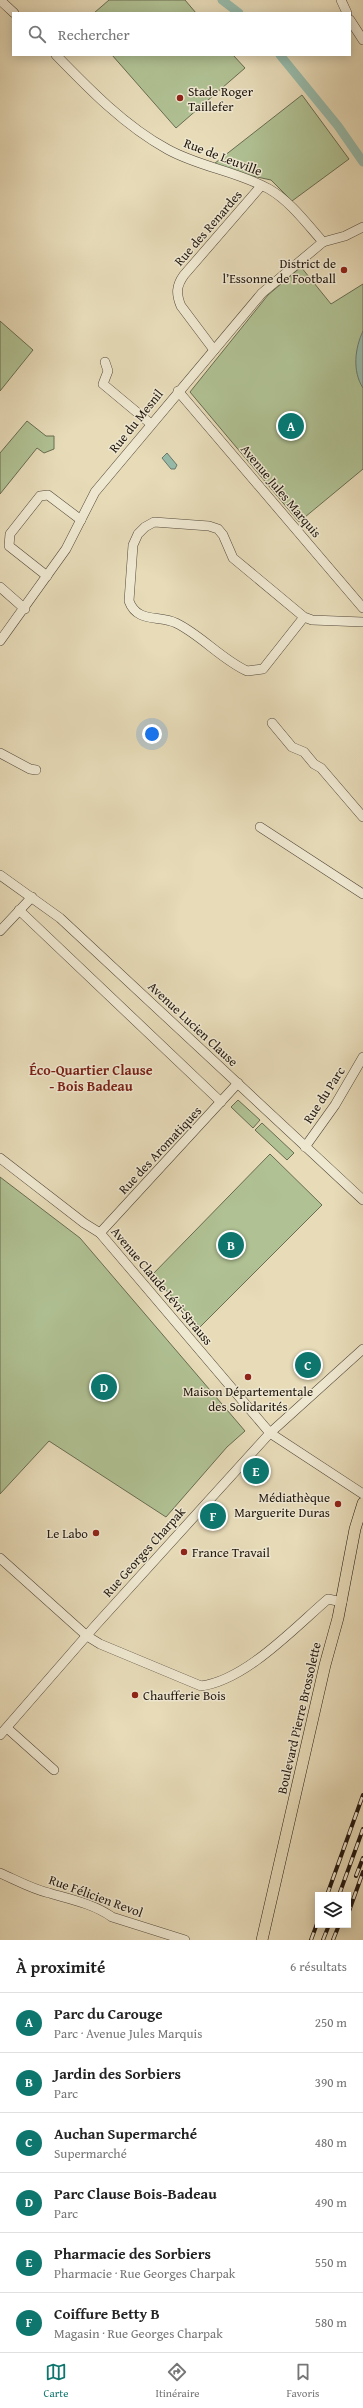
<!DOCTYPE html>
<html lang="fr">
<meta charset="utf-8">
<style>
:root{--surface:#fff;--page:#f2f2f2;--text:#222;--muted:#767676;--line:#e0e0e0;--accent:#0f766e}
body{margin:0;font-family:"Gentium Book Plus",serif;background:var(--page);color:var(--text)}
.controls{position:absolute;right:12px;bottom:12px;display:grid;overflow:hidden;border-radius:0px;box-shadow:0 2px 10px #0003}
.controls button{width:36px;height:36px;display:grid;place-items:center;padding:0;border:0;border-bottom:1px solid var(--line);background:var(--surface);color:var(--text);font:20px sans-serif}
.you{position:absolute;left:152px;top:734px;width:14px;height:14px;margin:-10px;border:3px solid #fff;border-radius:50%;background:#1a73e8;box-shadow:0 0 0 6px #1a73e833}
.badge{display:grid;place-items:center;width:26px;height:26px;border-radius:50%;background:var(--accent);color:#fff;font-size:13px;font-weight:700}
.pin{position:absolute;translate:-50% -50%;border:2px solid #fff;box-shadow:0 1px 4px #0006}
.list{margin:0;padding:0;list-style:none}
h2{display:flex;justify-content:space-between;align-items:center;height:52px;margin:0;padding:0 16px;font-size:17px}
h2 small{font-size:13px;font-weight:400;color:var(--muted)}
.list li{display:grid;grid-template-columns:26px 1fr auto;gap:12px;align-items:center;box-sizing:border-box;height:60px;padding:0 16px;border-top:1px solid var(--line)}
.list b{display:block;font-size:15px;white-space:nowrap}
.list p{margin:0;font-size:13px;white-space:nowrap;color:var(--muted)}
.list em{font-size:13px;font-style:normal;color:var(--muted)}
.icon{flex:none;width:22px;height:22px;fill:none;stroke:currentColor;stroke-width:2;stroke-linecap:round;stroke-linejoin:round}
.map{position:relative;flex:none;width:363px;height:1940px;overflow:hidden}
.search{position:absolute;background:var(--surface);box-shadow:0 2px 10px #0003;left:12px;right:12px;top:12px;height:44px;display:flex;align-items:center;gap:10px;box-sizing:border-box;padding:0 14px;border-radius:0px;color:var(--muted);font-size:15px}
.sheet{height:412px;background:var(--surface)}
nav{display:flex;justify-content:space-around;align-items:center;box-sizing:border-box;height:56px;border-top:1px solid var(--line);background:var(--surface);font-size:11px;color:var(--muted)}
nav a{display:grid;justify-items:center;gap:2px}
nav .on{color:var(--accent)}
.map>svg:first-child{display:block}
.green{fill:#b0c193;stroke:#686c52}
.water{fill:#97bbab;stroke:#68796d}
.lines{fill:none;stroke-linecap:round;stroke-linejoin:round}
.canal{stroke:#97bbab;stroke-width:9}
.minor-casing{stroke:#52483a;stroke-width:10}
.major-casing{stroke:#211710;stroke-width:12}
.minor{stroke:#efe8d1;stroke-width:9}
.major{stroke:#e7dbb8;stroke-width:11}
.rail-casing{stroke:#211710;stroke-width:4}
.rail{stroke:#efe8d1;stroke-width:2.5;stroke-dasharray:8;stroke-linecap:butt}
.poi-dot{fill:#8f2418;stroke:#efe8d1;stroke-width:1.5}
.labels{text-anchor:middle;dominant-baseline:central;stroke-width:3;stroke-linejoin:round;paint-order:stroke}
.poi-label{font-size:13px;fill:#211710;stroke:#efe8d1;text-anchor:start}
.street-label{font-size:13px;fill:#211710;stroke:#efe8d1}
.neighbourhood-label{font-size:14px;font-weight:bold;fill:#7a1f14;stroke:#efe8d1}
</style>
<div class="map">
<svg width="363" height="1940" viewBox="0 0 363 1940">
<rect width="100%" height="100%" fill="#e7dbb8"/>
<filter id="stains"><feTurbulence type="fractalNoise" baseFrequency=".005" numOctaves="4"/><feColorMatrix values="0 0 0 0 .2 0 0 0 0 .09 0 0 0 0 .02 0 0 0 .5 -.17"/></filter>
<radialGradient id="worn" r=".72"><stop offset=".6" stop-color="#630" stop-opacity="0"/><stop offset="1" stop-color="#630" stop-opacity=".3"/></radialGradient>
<!-- green -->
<g class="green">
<polygon points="109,0 185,0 196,13 94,13"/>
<polygon points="112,55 233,55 245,68 176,128"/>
<polygon points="302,95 349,159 292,201 271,180 210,167"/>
<polygon points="301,267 331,304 363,284 363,469 299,522 190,392 268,295"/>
<polygon points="0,321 33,350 0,391"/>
<polygon points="27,421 46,436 54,436 54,449 44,453 37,448 0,494 0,453"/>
<polygon points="238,1100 260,1120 253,1128 231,1107"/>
<polygon points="262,1123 294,1153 287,1160 255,1130"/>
<polygon points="270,1154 322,1205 200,1327 152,1275"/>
<polygon points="0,1177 80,1238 245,1431 227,1447 166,1517 49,1441 0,1494"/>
</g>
<!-- water -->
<g class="water">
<path d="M363 331V388C352 371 355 348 363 331Z"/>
<polygon points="167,453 177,465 175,469 171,469 162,458"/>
</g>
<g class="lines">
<!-- canal -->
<g class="canal">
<polyline points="222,0 239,13"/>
<polyline points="280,55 338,126 363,162"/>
</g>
<!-- minor casing -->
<g class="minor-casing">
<g id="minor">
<polyline points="0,0 14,13"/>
<polyline points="341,0 347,13"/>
<polyline points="350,20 363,40"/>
<path d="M56 55C89 89 125 126 167 149 199 167 237 171 269 189 290 201 307 224 323 242"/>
<path d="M214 350 181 306C176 294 176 286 184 275L261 186"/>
<polyline points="105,362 108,371 103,384 151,424"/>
<polyline points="178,391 363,608"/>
<polyline points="47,576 9,546 10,534 40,496 48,495 81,520"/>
<polyline points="0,587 25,609"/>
<path d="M304 617 263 669 247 671C221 659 201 635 176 623 158 615 137 623 129 601L133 545 138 534 145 527 154 522 209 526 218 529 223 535 233 558 304 617 312 620 363 622"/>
<polyline points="0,641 66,549 95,492 262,293 323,242 345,236 363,227"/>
<polyline points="272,723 292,747 304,752 314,764 321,768 363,817"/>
<polyline points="0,753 30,769 36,770"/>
<polyline points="260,827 363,894"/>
<polyline points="0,875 60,918 363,1200"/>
<polyline points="19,910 221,1102"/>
<polyline points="0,931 32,897"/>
<polyline points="305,1147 335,1105 363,1057"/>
<polyline points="0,1158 84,1223 100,1233 270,1433 363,1494"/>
<polyline points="100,1233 238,1083"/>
<path d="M0 1558 87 1636 100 1644 201 1686C246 1680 294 1628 328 1599L342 1602"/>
<polyline points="7,1728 54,1770"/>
<polyline points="0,1735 95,1626 270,1433 363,1349"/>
<path d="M0 1873C16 1880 32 1889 49 1893 70 1899 94 1904 112 1917L185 1940"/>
</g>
</g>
<!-- major casing -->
<g class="major-casing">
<polyline id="major" points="262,1940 325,1665 338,1618 355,1529 363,1503"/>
</g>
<!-- minor -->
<use href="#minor" class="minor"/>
<!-- major -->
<use href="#major" class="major"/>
<!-- rail casing -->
<g class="rail-casing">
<g id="rail">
<polyline points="356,1876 363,1858"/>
<polyline points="327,1895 363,1795"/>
<polyline points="339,1895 363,1829"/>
<polyline points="348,1914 363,1872"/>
<polyline points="311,1940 318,1921"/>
<polyline points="323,1940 329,1925"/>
<polyline points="333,1940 339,1925"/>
</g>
</g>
<!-- rail -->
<use href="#rail" class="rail"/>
</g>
<!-- markers -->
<g class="poi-dot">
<circle cx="180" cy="98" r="4"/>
<circle cx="344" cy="270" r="4"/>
<circle cx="248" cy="1377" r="4"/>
<circle cx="338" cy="1504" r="4"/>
<circle cx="96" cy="1533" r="4"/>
<circle cx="184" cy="1552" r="4"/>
<circle cx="135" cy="1695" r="4"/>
</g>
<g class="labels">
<!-- poi labels -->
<g class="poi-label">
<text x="188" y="91">Stade Roger<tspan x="188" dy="15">Taillefer</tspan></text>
<text x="336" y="263" text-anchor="end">District de<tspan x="336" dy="15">l’Essonne de Football</tspan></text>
<text x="248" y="1391" text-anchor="middle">Maison Départementale<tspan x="248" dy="15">des Solidarités</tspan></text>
<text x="330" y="1497" text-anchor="end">Médiathèque<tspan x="330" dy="15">Marguerite Duras</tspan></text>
<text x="88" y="1533" text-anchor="end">Le Labo</text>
<text x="192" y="1552">France Travail</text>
<text x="143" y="1695">Chaufferie Bois</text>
</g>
<!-- street labels -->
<g class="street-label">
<text transform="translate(223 157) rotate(21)">Rue de Leuville</text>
<text transform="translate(208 228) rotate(-49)">Rue des Renardes</text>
<text transform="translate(136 421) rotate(-51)">Rue du Mesnil</text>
<text transform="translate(281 491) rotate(50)">Avenue Jules Marquis</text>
<text transform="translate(193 1024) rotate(43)">Avenue Lucien Clause</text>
<text transform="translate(324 1095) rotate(-57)">Rue du Parc</text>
<text transform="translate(160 1150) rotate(-47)">Rue des Aromatiques</text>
<text transform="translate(162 1286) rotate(50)">Avenue Claude Lévi-Strauss</text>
<text transform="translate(144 1552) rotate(-48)">Rue Georges Charpak</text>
<text transform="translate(299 1718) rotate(-77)">Boulevard Pierre Brossolette</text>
<text transform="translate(96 1896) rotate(20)">Rue Félicien Revol</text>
</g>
<!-- neighbourhood labels -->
<g class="neighbourhood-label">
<text x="91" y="1070">Éco-Quartier Clause<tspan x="91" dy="16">- Bois Badeau</tspan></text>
</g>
</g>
<rect width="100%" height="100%" filter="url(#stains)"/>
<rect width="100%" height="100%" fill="url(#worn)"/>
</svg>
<div class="controls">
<button><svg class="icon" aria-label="layers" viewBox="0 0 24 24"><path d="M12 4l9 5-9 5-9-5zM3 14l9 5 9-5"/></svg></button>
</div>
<div class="you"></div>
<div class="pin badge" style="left:291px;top:426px">A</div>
<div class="pin badge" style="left:231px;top:1245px">B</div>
<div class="pin badge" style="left:308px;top:1365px">C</div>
<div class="pin badge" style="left:104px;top:1387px">D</div>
<div class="pin badge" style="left:256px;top:1471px">E</div>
<div class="pin badge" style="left:213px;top:1516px">F</div>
<div class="search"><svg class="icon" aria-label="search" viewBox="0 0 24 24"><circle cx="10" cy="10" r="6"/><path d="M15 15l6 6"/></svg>Rechercher</div>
</div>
<section class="sheet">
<h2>À proximité<small>6 résultats</small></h2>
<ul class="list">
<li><span class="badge">A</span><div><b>Parc du Carouge</b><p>Parc · Avenue Jules Marquis</p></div><em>250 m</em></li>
<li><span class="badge">B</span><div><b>Jardin des Sorbiers</b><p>Parc</p></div><em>390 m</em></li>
<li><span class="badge">C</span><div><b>Auchan Supermarché</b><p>Supermarché</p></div><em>480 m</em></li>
<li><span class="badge">D</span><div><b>Parc Clause Bois-Badeau</b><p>Parc</p></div><em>490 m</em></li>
<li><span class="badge">E</span><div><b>Pharmacie des Sorbiers</b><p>Pharmacie · Rue Georges Charpak</p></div><em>550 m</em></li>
<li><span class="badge">F</span><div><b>Coiffure Betty B</b><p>Magasin · Rue Georges Charpak</p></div><em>580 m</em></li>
</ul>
</section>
<nav>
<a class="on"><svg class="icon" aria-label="map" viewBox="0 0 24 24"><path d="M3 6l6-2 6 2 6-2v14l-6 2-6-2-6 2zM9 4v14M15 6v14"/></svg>Carte</a>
<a><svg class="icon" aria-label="directions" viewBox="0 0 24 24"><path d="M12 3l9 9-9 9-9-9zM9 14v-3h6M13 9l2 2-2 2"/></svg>Itinéraire</a>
<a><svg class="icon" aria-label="saved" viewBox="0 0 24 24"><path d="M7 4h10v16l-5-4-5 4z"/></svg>Favoris</a>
</nav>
